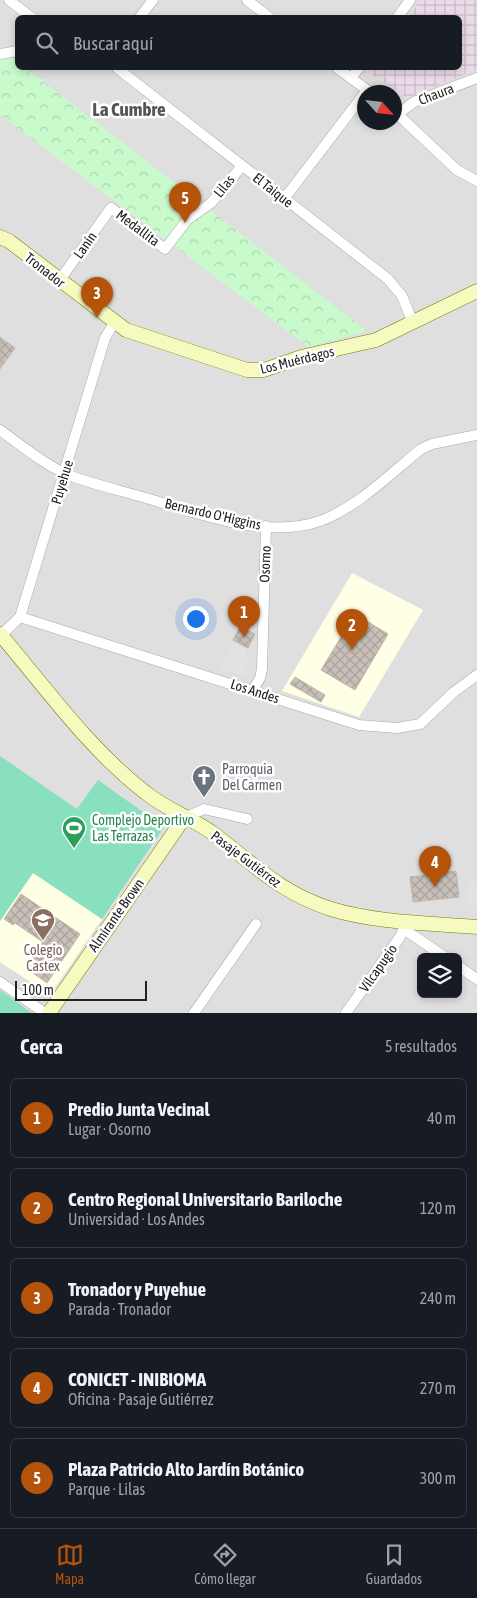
<!DOCTYPE html>
<html lang="es">
<meta charset="utf-8">
<style>
:root{--surface:#171b24;--page:#20242c;--text:#f1f3f6;--muted:#9ea1a6;--line:#363941;--accent:#b45309}
body{margin:0;font-family:"Asap Condensed",sans-serif;background:var(--page);color:var(--text)}
.controls{position:absolute;right:15px;bottom:15px;display:grid;overflow:hidden;border-radius:8px;box-shadow:0 2px 8px #0003}
.controls button{width:45px;height:45px;display:grid;place-items:center;padding:0;border:0;border-bottom:1px solid var(--line);background:var(--surface);color:var(--text);font:25px sans-serif}
.compass{position:absolute;left:357px;top:85px;width:45px;height:45px;border-radius:50%;background:var(--surface);box-shadow:0 2px 8px #0003;rotate:117deg}
.scale{position:absolute;left:15px;bottom:12px;width:132px;box-sizing:border-box;padding-left:5px;border:2px solid #222;border-top:0;font-size:14px;line-height:18px;white-space:nowrap;color:#222;-webkit-text-stroke:4px #fff;paint-order:stroke}
.you{position:absolute;left:195px;top:618px;width:18px;height:18px;margin:-12px;border:4px solid #fff;border-radius:50%;background:#1a73e8;box-shadow:0 0 0 8px #1a73e833}
.badge{display:grid;place-items:center;width:32px;height:32px;border-radius:50%;background:var(--accent);color:#fff;font-size:16px;font-weight:700}
.pin{position:absolute;translate:-50% -41px;filter:drop-shadow(0 1px 2px #0008)}
.pin::after{content:'';position:absolute;top:26px;width:18px;height:15px;background:inherit;clip-path:polygon(0 0,100% 0,50% 100%)}
.list{margin:0;padding:0;list-style:none}
h2{display:flex;justify-content:space-between;align-items:center;height:65px;margin:0;padding:0 20px;font-size:21px}
h2 small{font-size:16px;font-weight:400;color:var(--muted)}
.list li{display:grid;grid-template-columns:32px 1fr auto;gap:15px;align-items:center;box-sizing:border-box;height:80px;margin:0 10px 10px;padding:0 10px;border:1px solid var(--line);border-radius:8px}
.list b{display:block;font-size:19px;white-space:nowrap}
.list p{margin:0;font-size:16px;white-space:nowrap;color:var(--muted)}
.list em{font-size:16px;font-style:normal;color:var(--muted)}
.icon{flex:none;width:28px;height:28px;fill:none;stroke:currentColor;stroke-width:2;stroke-linecap:round;stroke-linejoin:round}
.map{position:relative;flex:none;width:477px;height:1013px;overflow:hidden}
.search{position:absolute;background:var(--surface);box-shadow:0 2px 8px #0003;left:15px;right:15px;top:15px;height:55px;display:flex;align-items:center;gap:12px;box-sizing:border-box;padding:0 18px;border-radius:8px;color:var(--muted);font-size:19px}
.sheet{height:515px;background:var(--surface)}
nav{display:flex;justify-content:space-around;align-items:center;box-sizing:border-box;height:70px;border-top:1px solid var(--line);background:var(--surface);font-size:14px;color:var(--muted)}
nav a{display:grid;justify-items:center;gap:2px}
nav .on{color:var(--accent)}
.map>svg:first-child{display:block}
.residential{fill:#e0dfdf;fill-rule:evenodd}
.industrial{fill:url(#industrial-grid)}
.education{fill:#ffffe5}
.park{fill:url(#park-crowns)}
.pitch{fill:#88e0be}
.parking{fill:#e2e2e2}
.building{fill:url(#building-cross-hatch);stroke:#c4b6ab}
.lines{fill:none;stroke-linecap:round;stroke-linejoin:round}
.street-casing{stroke:#a9a9a9;stroke-width:11}
.secondary-casing{stroke:#707d05;stroke-width:15}
.street{stroke:#fff;stroke-width:10}
.secondary{stroke:#f7fabf;stroke-width:14}
.labels{text-anchor:middle;dominant-baseline:central;stroke-width:5;stroke-linejoin:round;paint-order:stroke}
.street-label{font-size:14px;fill:#222;stroke:#fff}
.worship-label{font-size:14px;fill:#5b616d;stroke:#fff;text-anchor:start}
.leisure-label{font-size:14px;fill:#27864d;stroke:#fff;text-anchor:start}
.education-label{font-size:14px;fill:#785e54;stroke:#fff}
.district-label{font-size:19px;font-weight:bold;fill:#555;stroke:#fff}
</style>
<div class="map">
<svg width="477" height="1013" viewBox="0 0 477 1013">
<defs>
<pattern id="industrial-grid" width="8" height="8" patternUnits="userSpaceOnUse" patternTransform="scale(1.25)"><rect width="8" height="8" fill="#ebdbe8"/><path d="M0 4h8M4 0v8" fill="none" stroke="#c9bcc7"/></pattern>
<pattern id="park-crowns" width="20" height="18" patternUnits="userSpaceOnUse" patternTransform="scale(1.25)"><rect width="20" height="18" fill="#c8facc"/><path d="M2 6a3 3 0 1 1 6 0M12 15a3 3 0 1 1 6 0" fill="none" stroke="#acd6af"/></pattern>
<pattern id="building-cross-hatch" width="8" height="8" patternUnits="userSpaceOnUse" patternTransform="scale(1.25)"><rect width="8" height="8" fill="#c7bfb8"/><path d="M0 0l8 8M0 8l8-8" fill="none" stroke="#aba49e"/></pattern>
</defs>
<rect width="100%" height="100%" fill="#f2efe9"/>
<!-- residential -->
<path class="residential" d="M0 0H477V1013H0ZM18 18H460V68H18ZM364 92H394V122H364ZM421 957H458V994H421Z"/>
<!-- industrial -->
<polygon class="industrial" points="421,0 477,0 477,69 408,98 366,71 369,68 460,68 460,18 408,17"/>
<!-- education -->
<g class="education">
<polygon points="352,573 423,610 359,717 282,691"/>
<polygon points="33,872 102,919 50,995 0,962 0,921"/>
</g>
<!-- park -->
<polygon class="park" points="12,57 17,61 18,68 26,68 367,331 308,347 0,115 0,59"/>
<!-- pitch -->
<g class="pitch">
<polygon points="0,756 77,809 98,780 164,827 102,919 33,873 0,921"/>
<polygon points="0,990 32,1013 0,1013"/>
</g>
<!-- parking -->
<g class="parking">
<polygon points="233,643 247,650 246,677 220,669"/>
<polygon points="477,881 477,907 468,907 466,882"/>
</g>
<!-- building -->
<g class="building">
<polygon points="0,337 15,348 0,369"/>
<polygon points="355,614 388,634 355,690 321,670"/>
<polygon points="240,627 255,634 248,648 233,640"/>
<polygon points="295,677 325,695 321,702 290,684"/>
<polygon points="456,871 459,897 413,902 410,877"/>
<polygon points="21,894 80,934 47,983 26,968 43,942 15,923 13,925 4,919"/>
</g>
<g class="lines">
<!-- street casing -->
<g class="street-casing">
<g id="street">
<polyline points="9,0 32,18"/>
<polyline points="247,0 270,18"/>
<polyline points="139,18 153,0"/>
<polyline points="397,18 410,0"/>
<polyline points="0,54 18,51"/>
<polyline points="117,68 388,279 402,296 413,323"/>
<polyline points="337,68 370,92"/>
<polyline points="351,78 359,68"/>
<polyline points="394,111 457,170 477,181"/>
<polyline points="398,114 414,102 477,78"/>
<polyline points="284,199 364,94"/>
<polyline points="59,281 111,208 165,249 187,220 211,203 242,166"/>
<path d="M0 430C21 445 42 463 66 474 91 484 119 490 146 498 199 513 264 540 320 521 358 507 390 474 421 449L432 444 477 435"/>
<polyline points="20,617 359,725 397,728 420,724 454,692 477,675"/>
<polyline points="1,635 20,617 105,338 114,323"/>
<polyline points="252,691 260,678 262,669 266,526"/>
<polyline points="184,818 204,809 247,819"/>
<polyline points="405,930 445,957"/>
<polyline points="458,966 477,979"/>
<polyline points="0,982 45,1013"/>
<polyline points="194,1013 256,924"/>
<polyline points="346,1013 400,937 407,921"/>
</g>
</g>
<!-- secondary casing -->
<g class="secondary-casing">
<g id="secondary">
<polyline points="0,237 9,241 126,330 247,370 264,370 301,357 376,340 477,291"/>
<path d="M0 634C46 688 89 749 146 793 167 810 192 818 214 834 255 865 279 892 331 909 377 923 429 923 477 927"/>
<polyline points="49,1013 184,818"/>
</g>
</g>
<!-- street -->
<use href="#street" class="street"/>
<!-- secondary -->
<use href="#secondary" class="secondary"/>
</g>
<!-- icons -->
<defs>
<g id="church-pin" transform="scale(1.25)"><path d="M0 17L-7.5 6A9.5 9.5 0 1 1 7.5 6Z" fill="#6b7280" stroke="#fff"/><path d="M-1.2-6h2.4v3.5h3.3v2.4h-3.3V6h-2.4V-.1h-3.3v-2.4h3.3Z" fill="#fff"/></g>
<g id="stadium-pin" transform="scale(1.25)"><path d="M0 17L-7.5 6A9.5 9.5 0 1 1 7.5 6Z" fill="#2e9e5b" stroke="#fff"/><path d="M0-5a6.5 5 0 1 0 0 10a6.5 5 0 1 0 0-10ZM-3.5-1.8h7v3.6h-7Z" fill="#fff"/></g>
<g id="school-pin" transform="scale(1.25)"><path d="M0 17L-7.5 6A9.5 9.5 0 1 1 7.5 6Z" fill="#8d6e63" stroke="#fff"/><path d="M0-5L7-2L0 1L-7-2ZM-4 1L0 2.5L4 1V4Q0 6-4 4Z" fill="#fff"/></g>
</defs>
<g fill-rule="evenodd">
<use href="#church-pin" x="204" y="777"/>
<use href="#stadium-pin" x="74" y="828"/>
<use href="#school-pin" x="43" y="920"/>
</g>
<g class="labels">
<!-- street labels -->
<g class="street-label">
<text transform="translate(436 94) rotate(-21)">Chaura</text>
<text transform="translate(224 186) rotate(-51)">Lilas</text>
<text transform="translate(273 190) rotate(38)">El Taique</text>
<text transform="translate(138 228) rotate(37)">Medallita</text>
<text transform="translate(85 245) rotate(-55)">Lanín</text>
<text transform="translate(45 270) rotate(38)">Tronador</text>
<text transform="translate(297 360) rotate(-14)">Los Muérdagos</text>
<text transform="translate(62 482) rotate(-73)">Puyehue</text>
<text transform="translate(213 514) rotate(13)">Bernardo O'Higgins</text>
<text transform="translate(265 564) rotate(-88)">Osorno</text>
<text transform="translate(255 691) rotate(18)">Los Andes</text>
<text transform="translate(246 859) rotate(37)">Pasaje Gutiérrez</text>
<text transform="translate(116 915) rotate(-55)">Almirante Brown</text>
<text transform="translate(378 968) rotate(-55)">Vilcapugio</text>
</g>
<!-- worship labels -->
<g class="worship-label">
<text x="222" y="769">Parroquia<tspan x="222" dy="16">Del Carmen</tspan></text>
</g>
<!-- leisure labels -->
<g class="leisure-label">
<text x="92" y="820">Complejo Deportivo<tspan x="92" dy="16">Las Terrazas</tspan></text>
</g>
<!-- education labels -->
<g class="education-label">
<text x="43" y="950">Colegio<tspan x="43" dy="16">Castex</tspan></text>
</g>
<!-- district labels -->
<g class="district-label">
<text x="129" y="109">La Cumbre</text>
</g>
</g>
</svg>
<div class="controls">
<button><svg class="icon" aria-label="layers" viewBox="0 0 24 24"><path d="M12 4l9 5-9 5-9-5zM3 14l9 5 9-5"/></svg></button>
</div>
<svg class="compass" viewBox="-18 -18 36 36"><path d="M0-13l5 13h-10z" fill="#e53935"/><path d="M0 13l5-13h-10z" fill="#9ea1a6"/></svg>
<div class="scale">100 m</div>
<div class="you"></div>
<div class="pin badge" style="left:244px;top:637px">1</div>
<div class="pin badge" style="left:352px;top:650px">2</div>
<div class="pin badge" style="left:97px;top:318px">3</div>
<div class="pin badge" style="left:435px;top:887px">4</div>
<div class="pin badge" style="left:185px;top:223px">5</div>
<div class="search"><svg class="icon" aria-label="search" viewBox="0 0 24 24"><circle cx="10" cy="10" r="6"/><path d="M15 15l6 6"/></svg>Buscar aquí</div>
</div>
<section class="sheet">
<h2>Cerca<small>5 resultados</small></h2>
<ul class="list">
<li><span class="badge">1</span><div><b>Predio Junta Vecinal</b><p>Lugar · Osorno</p></div><em>40 m</em></li>
<li><span class="badge">2</span><div><b>Centro Regional Universitario Bariloche</b><p>Universidad · Los Andes</p></div><em>120 m</em></li>
<li><span class="badge">3</span><div><b>Tronador y Puyehue</b><p>Parada · Tronador</p></div><em>240 m</em></li>
<li><span class="badge">4</span><div><b>CONICET - INIBIOMA</b><p>Oficina · Pasaje Gutiérrez</p></div><em>270 m</em></li>
<li><span class="badge">5</span><div><b>Plaza Patricio Alto Jardín Botánico</b><p>Parque · Lilas</p></div><em>300 m</em></li>
</ul>
</section>
<nav>
<a class="on"><svg class="icon" aria-label="map" viewBox="0 0 24 24"><path d="M3 6l6-2 6 2 6-2v14l-6 2-6-2-6 2zM9 4v14M15 6v14"/></svg>Mapa</a>
<a><svg class="icon" aria-label="directions" viewBox="0 0 24 24"><path d="M12 3l9 9-9 9-9-9zM9 14v-3h6M13 9l2 2-2 2"/></svg>Cómo llegar</a>
<a><svg class="icon" aria-label="saved" viewBox="0 0 24 24"><path d="M7 4h10v16l-5-4-5 4z"/></svg>Guardados</a>
</nav>
